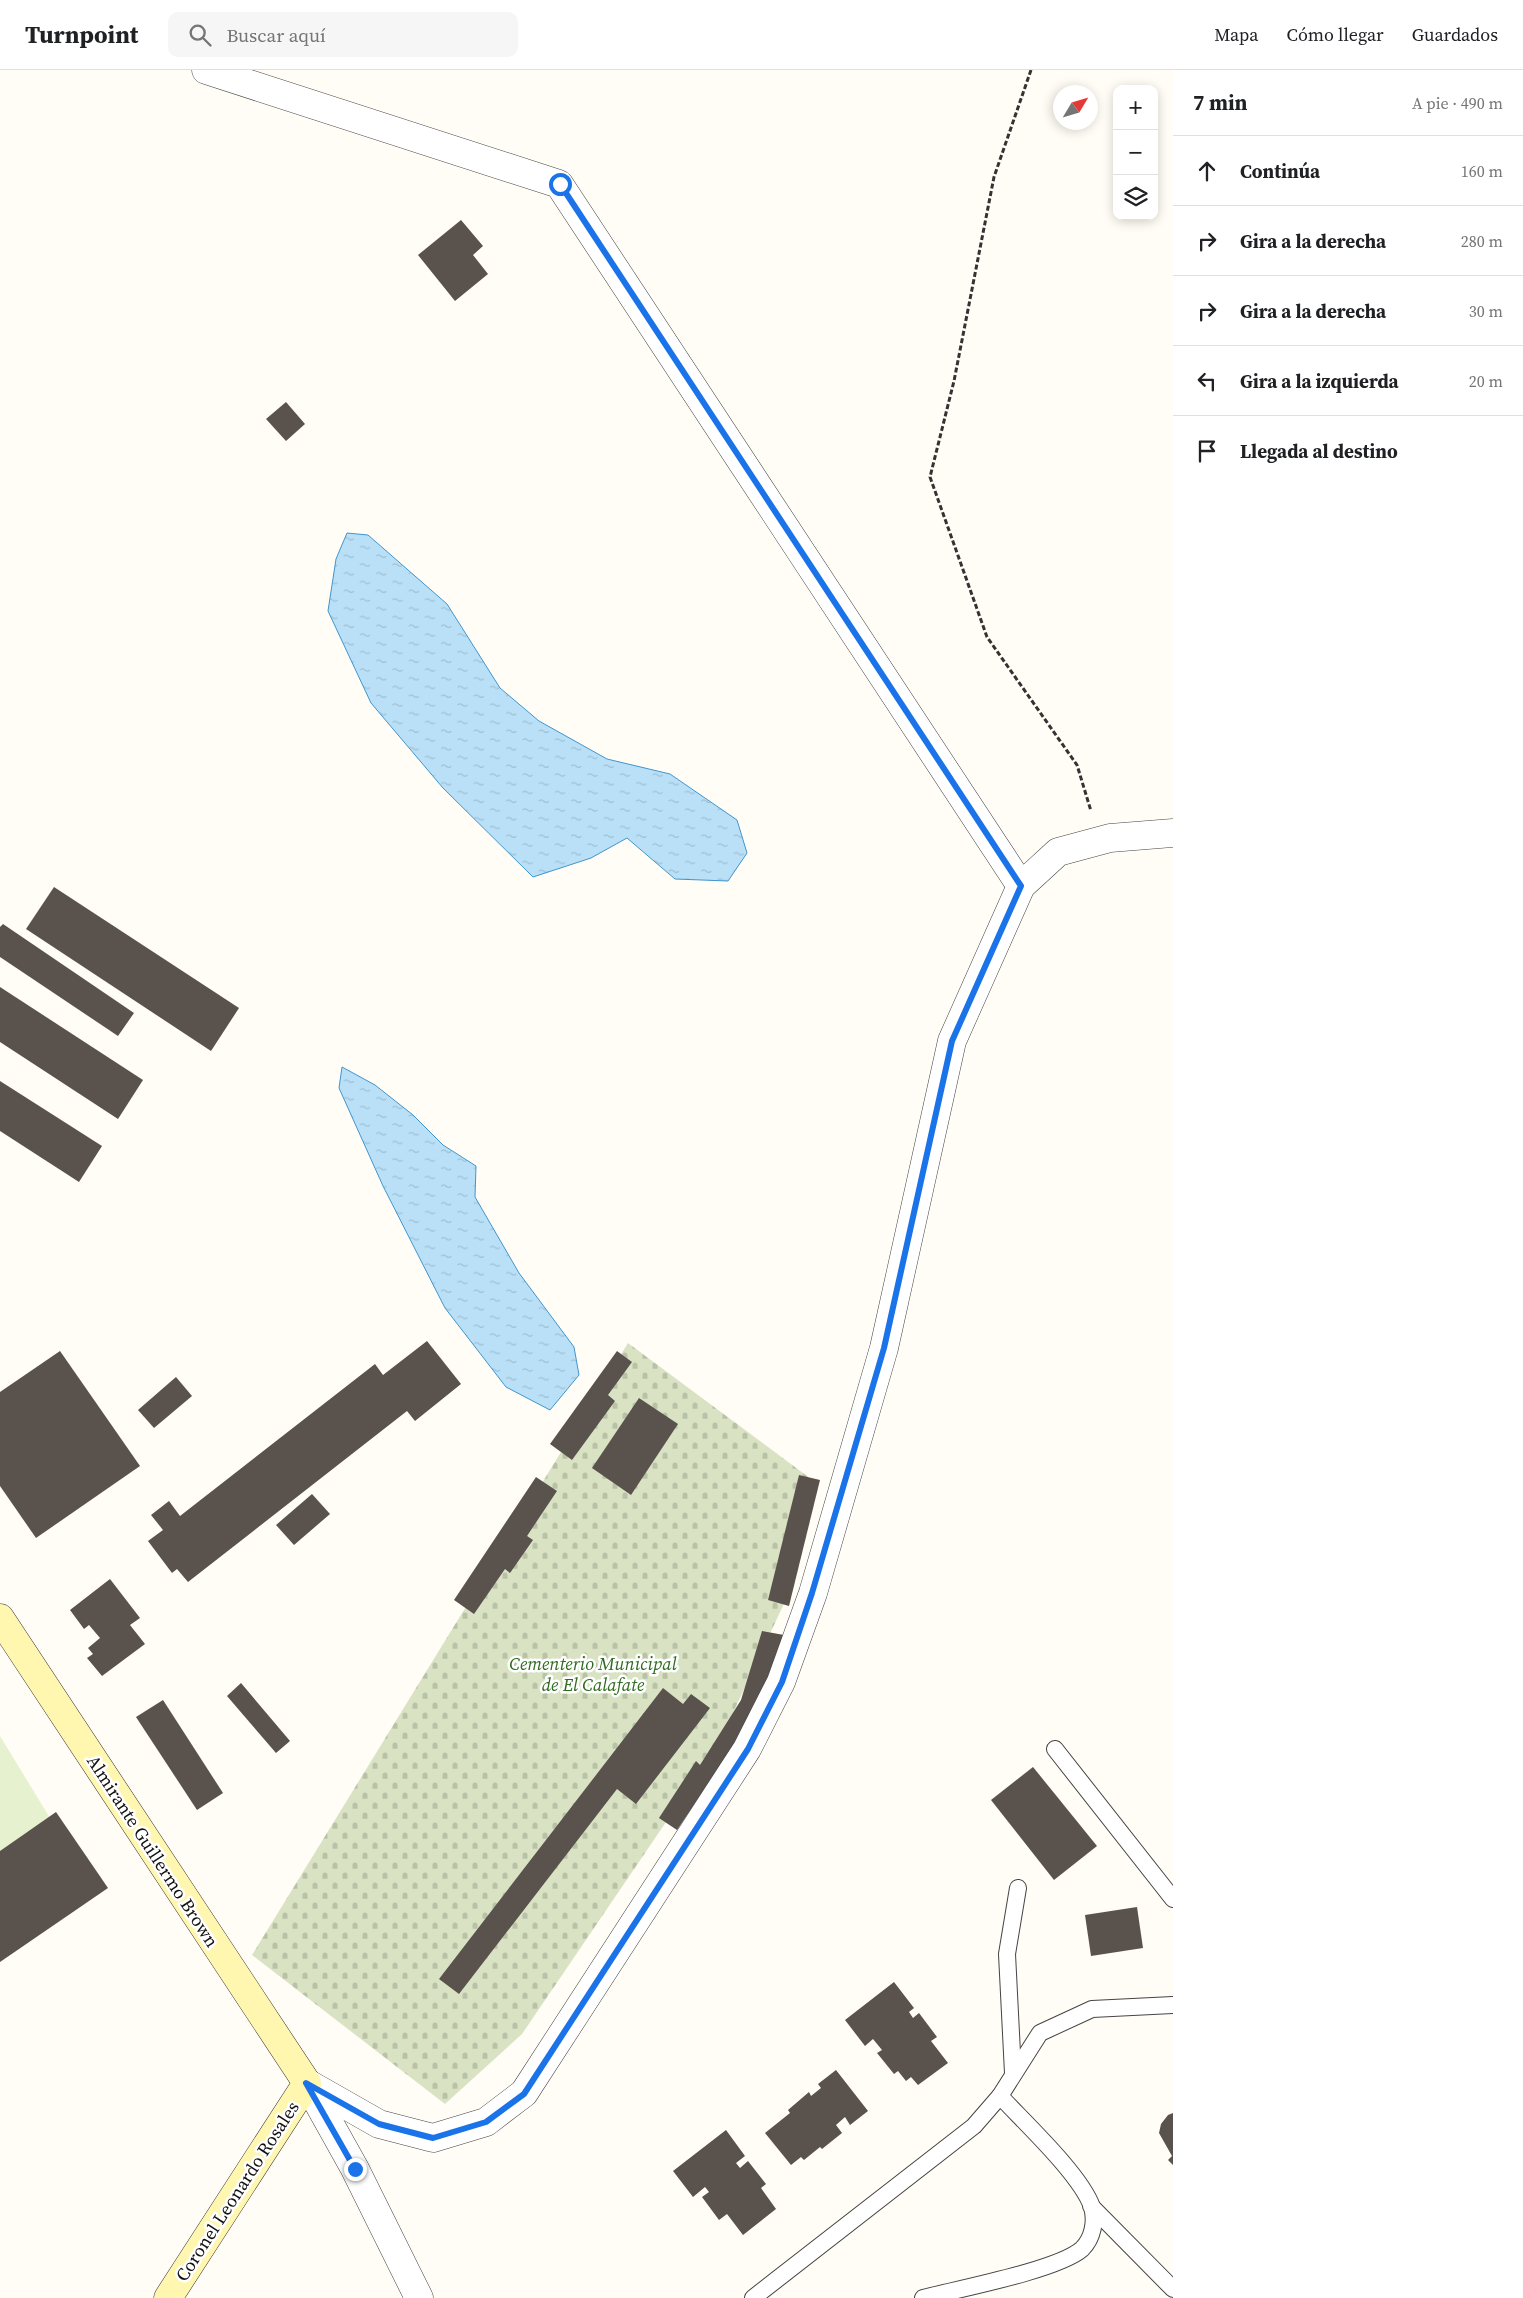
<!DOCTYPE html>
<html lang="es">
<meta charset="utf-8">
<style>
:root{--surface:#fff;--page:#f6f6f6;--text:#202124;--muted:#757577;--line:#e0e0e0}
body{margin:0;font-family:"Source Serif 4",serif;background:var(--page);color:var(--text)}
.controls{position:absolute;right:15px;top:15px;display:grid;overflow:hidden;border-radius:10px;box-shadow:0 2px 12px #0003}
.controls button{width:45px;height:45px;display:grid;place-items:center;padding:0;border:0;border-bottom:1px solid var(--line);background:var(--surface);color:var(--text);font:25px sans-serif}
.compass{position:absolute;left:1053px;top:15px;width:45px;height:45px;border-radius:50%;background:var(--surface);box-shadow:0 2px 12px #0003;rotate:52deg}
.stop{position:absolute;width:15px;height:15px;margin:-11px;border:4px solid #1a73e8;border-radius:50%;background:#fff}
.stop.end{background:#1a73e8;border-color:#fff;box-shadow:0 1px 5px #0008}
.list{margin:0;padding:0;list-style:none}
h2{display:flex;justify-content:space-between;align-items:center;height:65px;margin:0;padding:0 20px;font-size:21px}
h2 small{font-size:16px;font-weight:400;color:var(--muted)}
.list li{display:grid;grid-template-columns:32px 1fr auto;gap:15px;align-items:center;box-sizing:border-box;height:70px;padding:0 20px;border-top:1px solid var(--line)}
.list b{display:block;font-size:19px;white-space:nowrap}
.list em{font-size:16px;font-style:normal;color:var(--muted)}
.icon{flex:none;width:28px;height:28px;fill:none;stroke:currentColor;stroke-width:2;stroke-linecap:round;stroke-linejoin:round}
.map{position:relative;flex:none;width:1173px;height:2228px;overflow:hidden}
header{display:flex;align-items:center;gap:30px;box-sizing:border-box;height:70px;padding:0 25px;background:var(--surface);border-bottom:1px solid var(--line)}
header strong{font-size:24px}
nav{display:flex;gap:28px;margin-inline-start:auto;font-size:18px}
.search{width:350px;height:45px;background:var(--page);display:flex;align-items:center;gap:12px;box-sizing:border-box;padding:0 18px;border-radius:10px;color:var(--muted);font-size:19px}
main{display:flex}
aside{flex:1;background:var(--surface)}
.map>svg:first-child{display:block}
.cemetery{fill:url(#cemetery-stones)}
.pitch{fill:#e6f2cf}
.water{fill:url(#water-ripples);stroke:#3f96cf}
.building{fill:#5a524d}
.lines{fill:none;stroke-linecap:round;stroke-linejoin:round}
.lane-casing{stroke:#444;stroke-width:18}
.street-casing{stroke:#444;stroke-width:29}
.secondary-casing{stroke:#333;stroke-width:29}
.path{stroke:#333;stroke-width:3;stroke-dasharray:5 2.5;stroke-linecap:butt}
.lane{stroke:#fff;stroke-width:16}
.street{stroke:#fff;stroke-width:28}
.secondary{stroke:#fff6b0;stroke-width:28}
.route{stroke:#1a73e8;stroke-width:6}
.labels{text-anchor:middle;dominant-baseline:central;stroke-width:5;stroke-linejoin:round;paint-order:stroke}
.park-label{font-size:18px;font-style:italic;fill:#2f6b1f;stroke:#fff}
.street-label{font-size:18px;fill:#111;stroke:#fff}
</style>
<header>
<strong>Turnpoint</strong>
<div class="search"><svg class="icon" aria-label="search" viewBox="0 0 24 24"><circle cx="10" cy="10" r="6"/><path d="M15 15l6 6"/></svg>Buscar aquí</div>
<nav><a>Mapa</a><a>Cómo llegar</a><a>Guardados</a></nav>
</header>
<main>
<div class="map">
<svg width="1173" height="2228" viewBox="0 0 1173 2228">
<defs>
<pattern id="cemetery-stones" width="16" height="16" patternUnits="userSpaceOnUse" patternTransform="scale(1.25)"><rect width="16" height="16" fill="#d9e3c4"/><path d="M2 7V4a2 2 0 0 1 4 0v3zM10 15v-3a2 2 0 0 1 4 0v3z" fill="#b9c2a7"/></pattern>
<pattern id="water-ripples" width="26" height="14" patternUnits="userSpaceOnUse" patternTransform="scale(1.25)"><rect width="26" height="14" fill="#b9e0f7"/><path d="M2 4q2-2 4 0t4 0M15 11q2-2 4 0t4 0" fill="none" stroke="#9ebfd3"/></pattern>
</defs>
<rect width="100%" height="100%" fill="#fffdf5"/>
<!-- cemetery -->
<polygon class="cemetery" points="628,1273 811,1409 789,1523 717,1677 522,1964 445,2034 252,1885"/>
<!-- pitch -->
<polygon class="pitch" points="0,1666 53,1753 0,1785"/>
<!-- water -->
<g class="water">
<polygon points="347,463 368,465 447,534 500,618 539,651 607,689 670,704 737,750 747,783 728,811 675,809 627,768 591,788 533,807 443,718 371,633 328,541 336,489"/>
<polygon points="342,997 375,1015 413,1045 443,1075 476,1096 475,1127 519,1203 574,1277 579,1305 550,1340 506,1317 445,1238 383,1116 339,1018"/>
</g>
<!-- building -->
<g class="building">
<polygon points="461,150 483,176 473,185 488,204 455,231 418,185"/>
<polygon points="286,332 305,354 286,371 266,349"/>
<polygon points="54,817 239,938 211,981 26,859"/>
<polygon points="3,854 134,943 118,966 0,887 0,857"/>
<polygon points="0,917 143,1010 118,1049 0,972"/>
<polygon points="0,1011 102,1076 79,1112 0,1061"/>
<polygon points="427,1271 461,1314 415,1351 407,1341 188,1512 177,1499 172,1503 148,1471 163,1460 151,1445 169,1431 180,1446 375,1294 383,1305"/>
<polygon points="60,1281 140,1396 36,1468 0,1416 0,1322"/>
<polygon points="617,1281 632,1292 608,1325 615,1331 572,1390 550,1374"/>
<polygon points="176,1307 192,1326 154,1358 138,1340"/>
<polygon points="639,1328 678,1354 631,1425 592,1398"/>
<polygon points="799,1405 820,1410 789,1536 768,1530"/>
<polygon points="536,1407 557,1421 527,1466 533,1470 510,1503 505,1499 474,1544 454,1530"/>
<polygon points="312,1424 330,1444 294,1475 276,1455"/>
<polygon points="110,1509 140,1548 130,1555 145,1574 102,1606 87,1588 93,1584 88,1578 100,1568 89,1555 84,1559 70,1540"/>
<polygon points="762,1561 784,1565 769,1623 677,1760 659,1748 696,1691 700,1695 741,1630"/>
<polygon points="241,1613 290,1671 276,1683 227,1626"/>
<polygon points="663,1618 683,1634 691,1624 710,1638 636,1734 617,1719 459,1924 439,1909"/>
<polygon points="163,1630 223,1723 197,1740 136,1647"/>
<polygon points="1033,1697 1097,1776 1054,1810 991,1730"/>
<polygon points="56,1742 108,1818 0,1892 0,1781"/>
<polygon points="1137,1837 1143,1878 1091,1886 1085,1845"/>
<polygon points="894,1912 914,1938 909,1942 913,1948 919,1943 937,1967 931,1971 948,1993 918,2015 911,2007 906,2011 898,2001 894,2004 877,1983 882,1980 873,1969 865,1976 845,1950"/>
<polygon points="836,2000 868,2041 850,2055 845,2047 836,2055 842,2063 822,2079 820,2077 804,2090 801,2087 791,2095 765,2063 790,2043 788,2040 809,2022 811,2026 821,2018 818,2014"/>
<polygon points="1173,2043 1173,2095 1168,2090 1172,2086 1159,2063 1161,2054 1168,2045"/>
<polygon points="726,2060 745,2086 736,2093 740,2098 748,2091 766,2114 761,2118 776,2139 743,2165 727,2144 719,2150 702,2127 709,2122 705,2117 693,2127 673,2101"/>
</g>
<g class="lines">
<!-- lane casing -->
<g class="lane-casing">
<g id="lane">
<polyline points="1055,1679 1173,1829"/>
<polyline points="1013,2003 1007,1884 1018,1818"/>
<polyline points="1000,2026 1040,1963 1092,1939 1173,1935"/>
<polyline points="1091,2136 1173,2219"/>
<path d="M753 2228 974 2056 1000 2026C1024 2052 1081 2105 1092 2137 1096 2151 1093 2168 1082 2179 1058 2200 958 2219 923 2228"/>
</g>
</g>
<!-- street casing -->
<g class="street-casing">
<g id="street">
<polyline points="206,0 559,114 1021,816"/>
<polyline points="307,2013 379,2054 433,2068 486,2052 524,2023 747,1679 781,1612 813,1523 884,1278 952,971 1021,816 1058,782 1110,768 1173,763"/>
<polyline points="307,2013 355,2099 419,2228"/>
</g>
</g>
<!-- secondary casing -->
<g class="secondary-casing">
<polyline id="secondary" points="0,1548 307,2013 168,2228"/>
</g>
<!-- path -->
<polyline class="path" points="1031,0 994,107 954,311 930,407 987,567 1077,695 1091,741"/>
<!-- lane -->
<use href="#lane" class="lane"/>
<!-- street -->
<use href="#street" class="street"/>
<!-- secondary -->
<use href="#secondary" class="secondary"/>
</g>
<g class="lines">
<!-- route -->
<polyline class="route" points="355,2099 306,2013 379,2054 433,2068 486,2052 524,2024 748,1679 782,1612 812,1523 884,1278 952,971 1021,816 560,114"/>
</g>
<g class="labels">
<!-- park labels -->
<g class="park-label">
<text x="593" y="1593">Cementerio Municipal<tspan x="593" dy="21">de El Calafate</tspan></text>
</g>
<!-- street labels -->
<g class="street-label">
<text transform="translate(153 1781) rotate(57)">Almirante Guillermo Brown</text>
<text transform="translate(237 2121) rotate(-57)">Coronel Leonardo Rosales</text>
</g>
</g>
</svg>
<div class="controls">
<button>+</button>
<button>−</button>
<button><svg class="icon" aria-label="layers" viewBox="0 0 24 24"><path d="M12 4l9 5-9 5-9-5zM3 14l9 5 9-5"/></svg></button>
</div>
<svg class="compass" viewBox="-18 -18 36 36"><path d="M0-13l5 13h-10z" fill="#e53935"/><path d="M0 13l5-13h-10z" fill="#757577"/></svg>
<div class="stop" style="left:560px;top:114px"></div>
<div class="stop end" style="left:355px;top:2099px"></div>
</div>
<aside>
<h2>7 min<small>A pie · 490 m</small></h2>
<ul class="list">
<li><svg class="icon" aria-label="ahead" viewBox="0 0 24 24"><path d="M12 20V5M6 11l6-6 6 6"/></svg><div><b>Continúa</b></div><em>160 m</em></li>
<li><svg class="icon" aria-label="right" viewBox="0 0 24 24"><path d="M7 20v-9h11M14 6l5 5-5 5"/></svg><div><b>Gira a la derecha</b></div><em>280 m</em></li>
<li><svg class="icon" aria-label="right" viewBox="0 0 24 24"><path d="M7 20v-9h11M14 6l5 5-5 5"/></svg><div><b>Gira a la derecha</b></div><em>30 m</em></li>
<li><svg class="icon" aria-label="left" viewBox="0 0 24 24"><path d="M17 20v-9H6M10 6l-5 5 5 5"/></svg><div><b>Gira a la izquierda</b></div><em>20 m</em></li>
<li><svg class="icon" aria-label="arrive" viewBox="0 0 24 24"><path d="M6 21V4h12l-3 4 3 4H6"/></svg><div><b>Llegada al destino</b></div></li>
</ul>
</aside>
</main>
